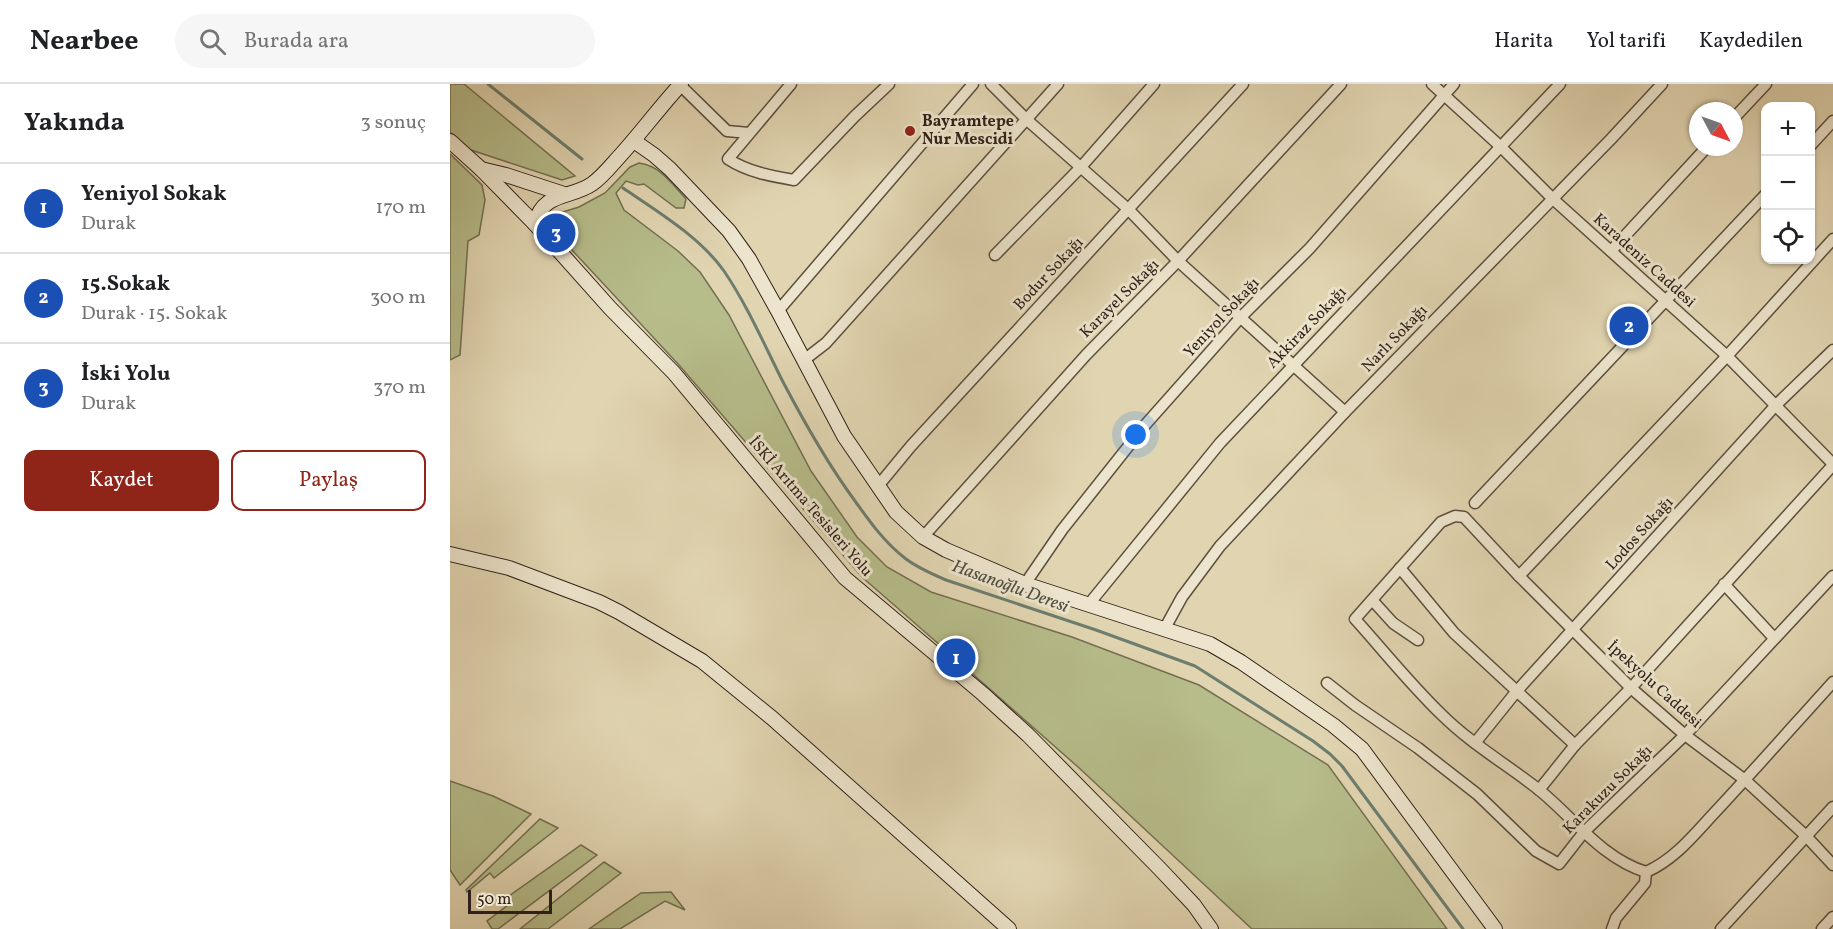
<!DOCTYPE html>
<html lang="tr">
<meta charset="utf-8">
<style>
:root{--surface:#fff;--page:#f6f6f6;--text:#202124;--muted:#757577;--line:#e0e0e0;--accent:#8f2418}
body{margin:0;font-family:Vollkorn,serif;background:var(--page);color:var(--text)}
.controls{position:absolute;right:18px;top:18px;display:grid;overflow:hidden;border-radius:12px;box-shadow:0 2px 4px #0004}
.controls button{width:54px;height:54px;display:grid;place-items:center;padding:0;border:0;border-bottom:2px solid var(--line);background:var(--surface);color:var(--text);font:30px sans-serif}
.compass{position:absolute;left:1239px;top:18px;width:54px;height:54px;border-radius:50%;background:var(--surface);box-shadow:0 2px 4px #0004;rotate:131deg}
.scale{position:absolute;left:18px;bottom:15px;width:84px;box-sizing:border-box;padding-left:6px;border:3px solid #312219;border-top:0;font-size:16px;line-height:21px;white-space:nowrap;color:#312219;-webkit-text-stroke:4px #ece4cc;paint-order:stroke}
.you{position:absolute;left:686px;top:351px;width:21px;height:21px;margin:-15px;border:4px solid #fff;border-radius:50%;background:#1a73e8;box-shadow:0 0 0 9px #1a73e833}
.badge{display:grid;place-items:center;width:39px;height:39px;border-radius:50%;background:var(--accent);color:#fff;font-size:20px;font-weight:700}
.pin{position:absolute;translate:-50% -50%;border:3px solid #fff;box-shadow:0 2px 6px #0006}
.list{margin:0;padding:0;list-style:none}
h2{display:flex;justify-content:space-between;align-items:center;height:78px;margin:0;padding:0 24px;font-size:26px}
h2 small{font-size:20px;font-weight:400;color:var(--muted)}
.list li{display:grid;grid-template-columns:39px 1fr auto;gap:18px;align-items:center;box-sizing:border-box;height:90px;padding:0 24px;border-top:2px solid var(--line)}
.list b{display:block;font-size:22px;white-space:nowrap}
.list p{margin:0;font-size:20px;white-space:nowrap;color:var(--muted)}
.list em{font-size:20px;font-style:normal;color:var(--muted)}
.actions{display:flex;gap:12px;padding:18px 24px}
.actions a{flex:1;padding:14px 0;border:2px solid var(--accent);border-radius:12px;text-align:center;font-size:21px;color:var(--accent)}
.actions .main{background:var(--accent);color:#fff}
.icon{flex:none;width:33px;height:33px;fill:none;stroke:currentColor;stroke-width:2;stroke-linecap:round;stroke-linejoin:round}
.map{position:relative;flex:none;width:1383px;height:845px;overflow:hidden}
header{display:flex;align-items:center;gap:36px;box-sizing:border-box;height:84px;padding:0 30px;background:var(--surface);border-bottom:2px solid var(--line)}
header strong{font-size:28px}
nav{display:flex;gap:33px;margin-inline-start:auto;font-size:21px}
.search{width:420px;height:54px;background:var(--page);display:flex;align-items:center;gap:15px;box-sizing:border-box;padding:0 21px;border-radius:33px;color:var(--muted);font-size:22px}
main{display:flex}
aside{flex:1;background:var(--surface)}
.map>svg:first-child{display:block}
.green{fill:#b6bc8a;stroke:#746f52;stroke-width:1.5}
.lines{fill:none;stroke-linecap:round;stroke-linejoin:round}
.stream{stroke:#6d7d6e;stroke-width:3}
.street-casing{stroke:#5d4f3f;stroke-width:13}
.secondary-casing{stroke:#312219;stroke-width:16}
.street{stroke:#ece4cc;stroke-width:10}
.secondary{stroke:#ece4cc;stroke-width:14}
.poi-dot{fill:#8f2418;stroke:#ece4cc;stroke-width:2}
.labels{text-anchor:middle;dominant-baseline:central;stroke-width:6;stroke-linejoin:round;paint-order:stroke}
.poi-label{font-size:16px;font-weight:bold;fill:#312219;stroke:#ece4cc;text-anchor:start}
.street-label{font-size:16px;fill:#312219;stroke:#ece4cc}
.water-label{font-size:18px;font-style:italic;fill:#4f4f43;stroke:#ece4cc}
</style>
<header>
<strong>Nearbee</strong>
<div class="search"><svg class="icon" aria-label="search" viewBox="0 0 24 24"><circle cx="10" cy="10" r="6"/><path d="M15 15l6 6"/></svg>Burada ara</div>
<nav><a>Harita</a><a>Yol tarifi</a><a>Kaydedilen</a></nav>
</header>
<main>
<aside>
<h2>Yakında<small>3 sonuç</small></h2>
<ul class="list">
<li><span class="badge" style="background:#1a4fb4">1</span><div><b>Yeniyol Sokak</b><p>Durak</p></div><em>170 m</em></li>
<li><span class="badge" style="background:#1a4fb4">2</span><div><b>15.Sokak</b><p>Durak · 15. Sokak</p></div><em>300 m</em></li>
<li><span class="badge" style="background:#1a4fb4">3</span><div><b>İski Yolu</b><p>Durak</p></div><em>370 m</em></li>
</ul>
<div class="actions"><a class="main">Kaydet</a><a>Paylaş</a></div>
</aside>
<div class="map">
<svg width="1383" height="845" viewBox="0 0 1383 845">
<rect width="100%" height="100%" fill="#e1d5b1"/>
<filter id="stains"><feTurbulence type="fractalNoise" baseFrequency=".00333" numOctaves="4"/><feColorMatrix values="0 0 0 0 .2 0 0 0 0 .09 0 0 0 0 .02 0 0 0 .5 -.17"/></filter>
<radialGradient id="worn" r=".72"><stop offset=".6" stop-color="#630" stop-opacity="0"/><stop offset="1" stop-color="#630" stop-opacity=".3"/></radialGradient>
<!-- green -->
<g class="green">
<polygon points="0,0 14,0 125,92 112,96 18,65 0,48"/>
<polygon points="0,70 32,101 35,116 29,151 18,157 10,271 0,276"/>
<path d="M189 79C211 82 222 100 236 115L234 124H226L194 100 188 101 176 97 166 109 174 126 228 167 250 188 279 231 361 387 407 453 437 483 481 508 622 553 749 601 878 681 997 845H802L628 683 499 569 412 493 229 281 108 151 109 147 96 133 129 123 155 109 180 83Z"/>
<polygon points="0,697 43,712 81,730 10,801 0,786"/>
<polygon points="90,735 108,744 44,794 40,789 17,808 16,806"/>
<polygon points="131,761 147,771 48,845 42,845 37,837 62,818 59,812"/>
<polygon points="154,778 171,789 98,845 70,845"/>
<polygon points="221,808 235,826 215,817 170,845 139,845 191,809"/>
</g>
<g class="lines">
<!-- stream -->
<g class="stream">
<polyline points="38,0 132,75"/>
<path d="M173 104C207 127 250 153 274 187 297 221 314 260 332 296 354 338 377 379 405 417 420 438 435 459 456 475 468 484 482 490 496 496L646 546 745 582 863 657 880 670 892 682 1013 845"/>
</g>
<!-- street casing -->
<g class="street-casing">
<g id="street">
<path d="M341 0 278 75C298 88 321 92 344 96L405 32 439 0"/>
<polyline points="541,0 576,35 678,125 728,177 895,328"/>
<polyline points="982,0 1051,63 1103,115 1277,272 1383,380"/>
<polyline points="230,1 277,47 299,49"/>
<polyline points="1284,34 1316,0"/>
<polyline points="1360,62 1383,37"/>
<polyline points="1161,167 1257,63"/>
<polyline points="545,171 631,83 704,0"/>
<polyline points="328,227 523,0"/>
<polyline points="354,276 376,259 608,0"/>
<polyline points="428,402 461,362 793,0"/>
<polyline points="1025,419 1316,110"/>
<polyline points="473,453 636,271 728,177 891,0"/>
<polyline points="950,484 1004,549 1125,661"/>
<polyline points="1069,492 1277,272 1383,155"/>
<polyline points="575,500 612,446 696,340 791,233 860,164 1004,0"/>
<polyline points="1274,500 1324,554"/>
<polyline points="923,517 943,539 968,556"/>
<polyline points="639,520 770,359 1110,0"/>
<polyline points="715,544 732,513 770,462 895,328 1161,55 1212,0"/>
<polyline points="877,599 905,621 968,664 1027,710 1086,767 1109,780 1134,748 1235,651 1383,492"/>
<polyline points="1025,659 1066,608 1326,321 1383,266"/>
<polyline points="1089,706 1125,661 1181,604 1383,381"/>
<path d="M1196 788C1151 774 1123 733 1088 705 1056 680 1020 659 991 630 960 600 933 566 905 535L991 438 1005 432 1014 433 1069 492 1181 604 1235 651 1295 696 1356 752 1383 781"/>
<path d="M1196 788C1226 775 1246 748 1268 725 1307 683 1345 640 1383 598"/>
<polyline points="1162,845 1166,834 1195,799 1196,788"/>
<polyline points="1271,845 1383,723"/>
<polyline points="1372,845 1383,833"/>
</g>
</g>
<!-- secondary casing -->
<g class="secondary-casing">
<g id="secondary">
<polyline points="0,57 31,85 85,140 160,224 224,289 395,494 533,610 578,651 710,785 744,821 761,845"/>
<polyline points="184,57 204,71 220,85 279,147 299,175 328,227 394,352 446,428 473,453 496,466 575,500 760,560 791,578 883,641 912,665 1045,845"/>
<polyline points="31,85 56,91 114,110"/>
<path d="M85 140C93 107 120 115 142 100 152 93 160 83 168 74 190 50 209 24 231 0"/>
<polyline points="0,470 59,484 149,518 169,528 252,577 322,634 559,845"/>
</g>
</g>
<!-- street -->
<use href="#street" class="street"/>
<!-- secondary -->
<use href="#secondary" class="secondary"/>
</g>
<!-- markers -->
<circle class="poi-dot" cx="460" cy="47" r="6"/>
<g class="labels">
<!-- poi labels -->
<g class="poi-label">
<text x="472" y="38">Bayramtepe<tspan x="472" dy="18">Nur Mescidi</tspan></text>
</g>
<!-- street labels -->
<g class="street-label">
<text transform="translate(1194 177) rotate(42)">Karadeniz Caddesi</text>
<text transform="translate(599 190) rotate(-47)">Bodur Sokağı</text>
<text transform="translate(670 215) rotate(-45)">Karayel Sokağı</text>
<text transform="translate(772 234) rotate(-47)">Yeniyol Sokağı</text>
<text transform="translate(857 244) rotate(-46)">Akkiraz Sokağı</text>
<text transform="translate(945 255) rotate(-46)">Narlı Sokağı</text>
<text transform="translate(360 423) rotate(49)">İSKİ Arıtma Tesisleri Yolu</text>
<text transform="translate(1190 450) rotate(-48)">Lodos Sokağı</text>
<text transform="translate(1204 601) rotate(42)">İpekyolu Caddesi</text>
<text transform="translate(1158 706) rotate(-45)">Karakuzu Sokağı</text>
</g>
<!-- water labels -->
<g class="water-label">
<text transform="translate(560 503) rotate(20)">Hasanoğlu Deresi</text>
</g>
</g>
<rect width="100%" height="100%" filter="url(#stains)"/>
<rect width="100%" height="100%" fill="url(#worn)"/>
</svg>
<div class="controls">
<button>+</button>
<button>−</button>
<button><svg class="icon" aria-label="locate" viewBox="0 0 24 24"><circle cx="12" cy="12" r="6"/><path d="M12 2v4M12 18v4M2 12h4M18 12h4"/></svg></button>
</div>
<svg class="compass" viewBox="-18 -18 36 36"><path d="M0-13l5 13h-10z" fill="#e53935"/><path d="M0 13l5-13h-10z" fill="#757577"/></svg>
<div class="scale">50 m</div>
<div class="you"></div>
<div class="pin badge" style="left:506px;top:574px;background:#1a4fb4">1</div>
<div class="pin badge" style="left:1179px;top:242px;background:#1a4fb4">2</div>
<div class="pin badge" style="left:106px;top:149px;background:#1a4fb4">3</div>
</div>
</main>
